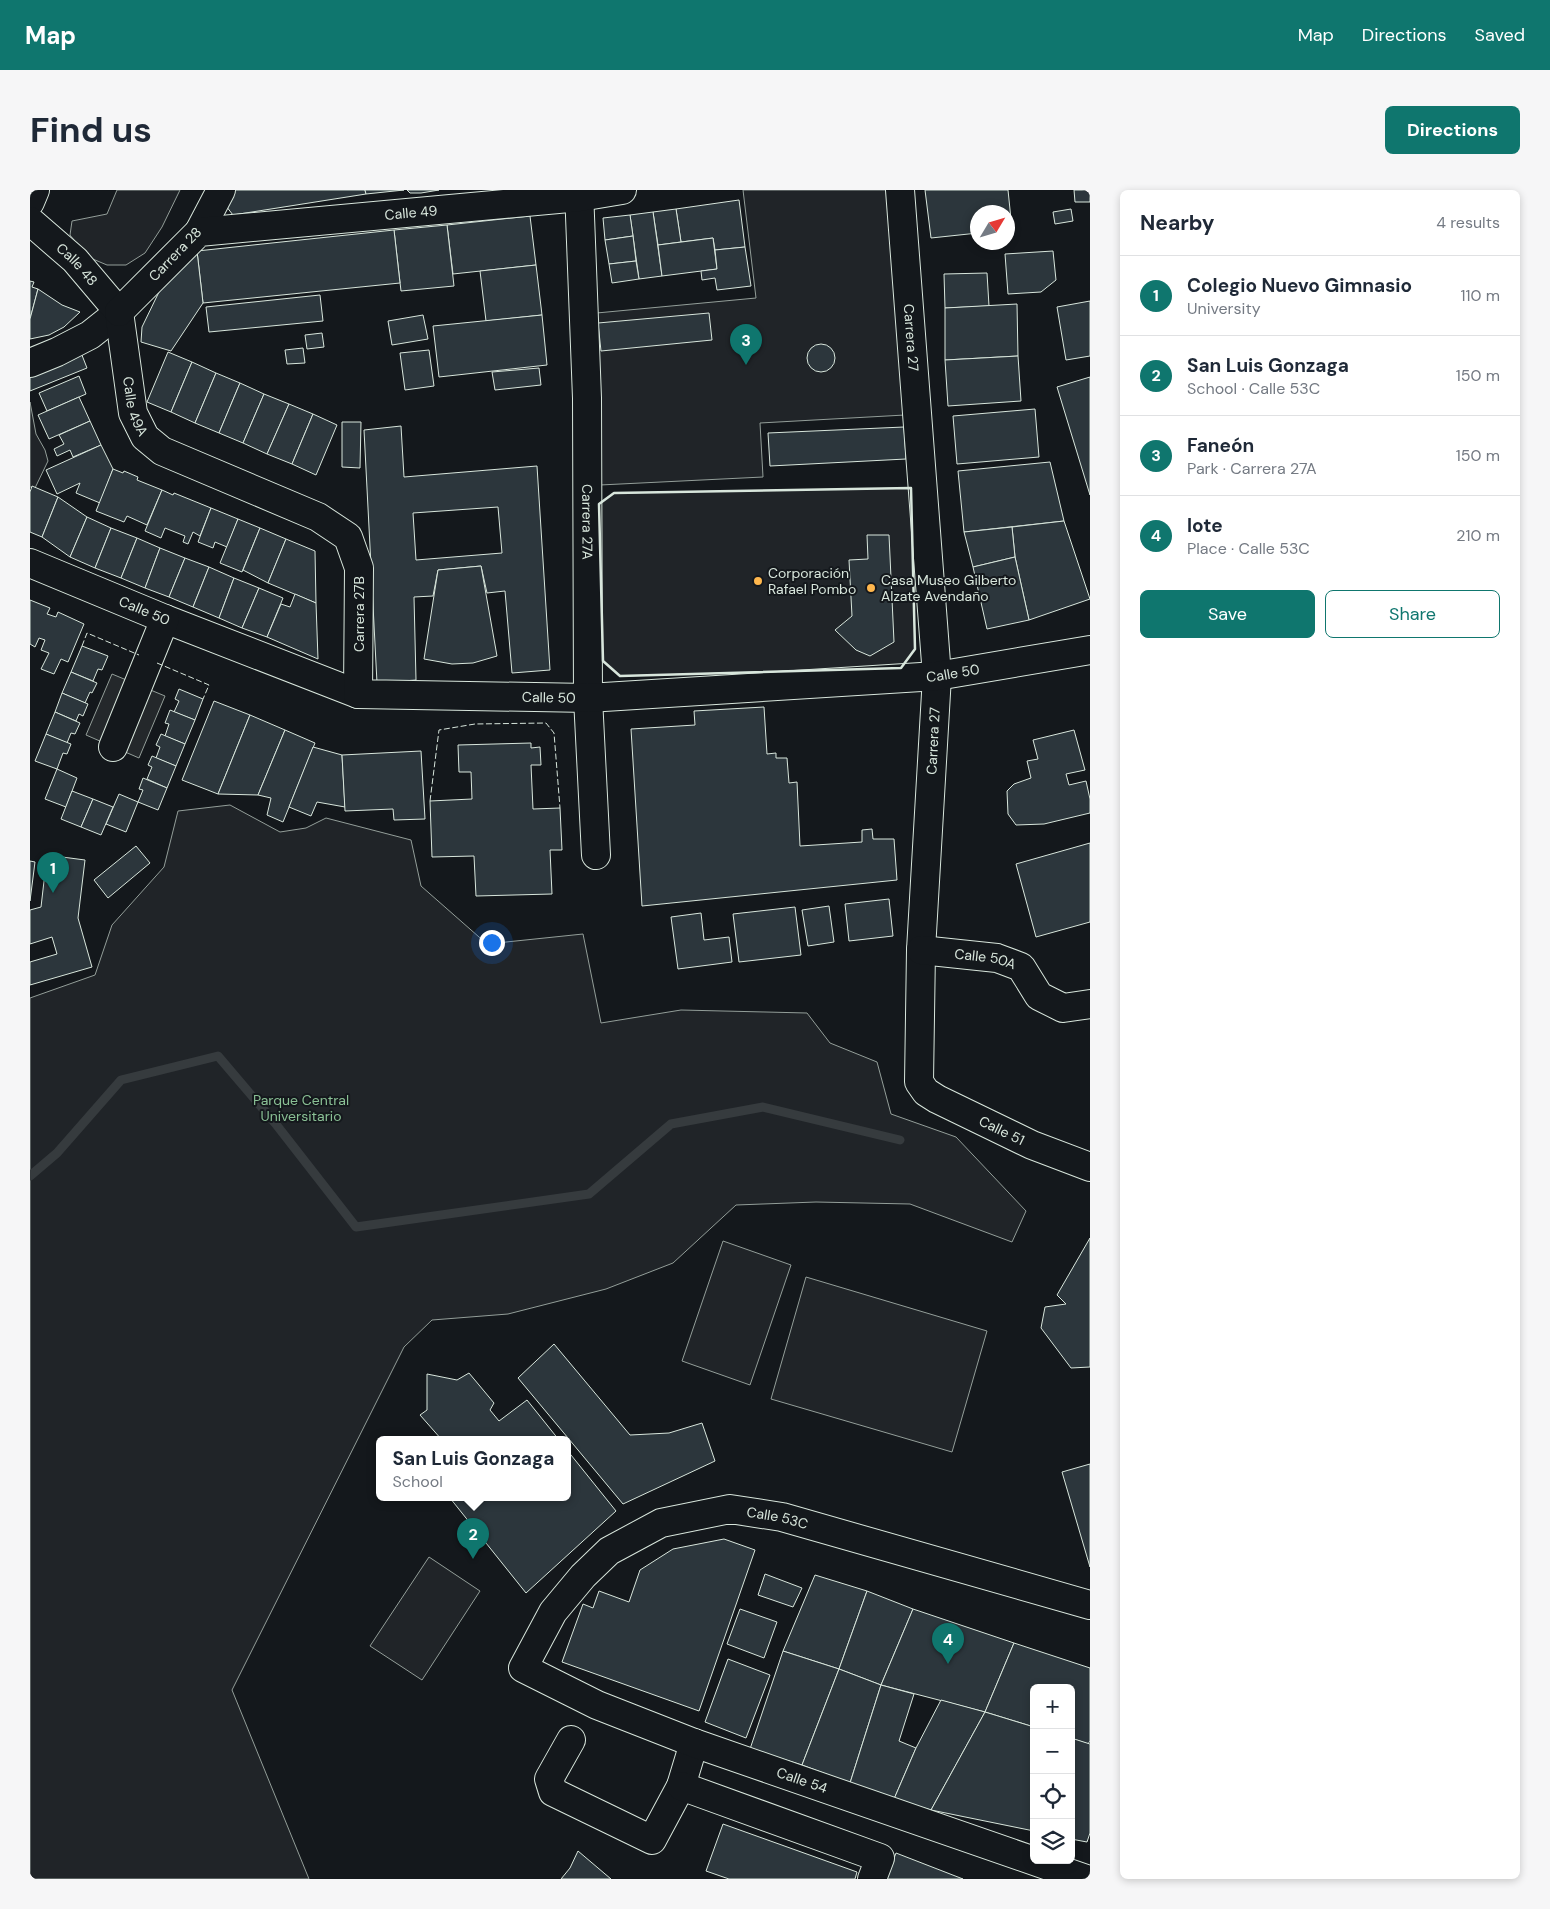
<!DOCTYPE html>
<meta charset="utf-8">
<style>
:root{--surface:#fff;--page:#f6f6f7;--text:#1f2937;--muted:#747a83;--line:#e0e1e3;--accent:#0f766e}
body{margin:0;font-family:"DM Sans",sans-serif;background:var(--page);color:var(--text)}
.controls{position:absolute;right:15px;bottom:15px;display:grid;overflow:hidden;border-radius:8px;box-shadow:0 2px 8px #0003}
.controls button{width:45px;height:45px;display:grid;place-items:center;padding:0;border:0;border-bottom:1px solid var(--line);background:var(--surface);color:var(--text);font:25px sans-serif}
.compass{position:absolute;left:940px;top:15px;width:45px;height:45px;border-radius:50%;background:var(--surface);box-shadow:0 2px 8px #0003;rotate:52deg}
.you{position:absolute;left:461px;top:752px;width:18px;height:18px;margin:-12px;border:4px solid #fff;border-radius:50%;background:#1a73e8;box-shadow:0 0 0 8px #1a73e833}
.badge{display:grid;place-items:center;width:32px;height:32px;border-radius:50%;background:var(--accent);color:#fff;font-size:16px;font-weight:700}
.pin{position:absolute;translate:-50% -41px;filter:drop-shadow(0 1px 2px #0008)}
.pin::after{content:'';position:absolute;top:26px;width:18px;height:15px;background:inherit;clip-path:polygon(0 0,100% 0,50% 100%)}
.popup{position:absolute;left:346px;top:1246px;width:195px;height:65px;box-sizing:border-box;display:grid;place-content:center;border-radius:8px;background:var(--surface);filter:drop-shadow(0 1px 4px #0005);font-size:16px;white-space:nowrap;color:var(--muted)}
.popup b{font-size:19px;color:var(--text)}
.popup::after{content:'';position:absolute;left:50%;top:100%;margin-left:-10px;border:10px solid transparent;border-top-color:var(--surface)}
.list{margin:0;padding:0;list-style:none}
h2{display:flex;justify-content:space-between;align-items:center;height:65px;margin:0;padding:0 20px;font-size:21px}
h2 small{font-size:16px;font-weight:400;color:var(--muted)}
.list li{display:grid;grid-template-columns:32px 1fr auto;gap:15px;align-items:center;box-sizing:border-box;height:80px;padding:0 20px;border-top:1px solid var(--line)}
.list b{display:block;font-size:19px;white-space:nowrap}
.list p{margin:0;font-size:16px;white-space:nowrap;color:var(--muted)}
.list em{font-size:16px;font-style:normal;color:var(--muted)}
.actions{display:flex;gap:10px;padding:15px 20px}
.actions a{flex:1;padding:11px 0;border:1px solid var(--accent);border-radius:8px;text-align:center;font-size:18px;color:var(--accent)}
.actions .main{background:var(--accent);color:#fff}
.icon{flex:none;width:28px;height:28px;fill:none;stroke:currentColor;stroke-width:2;stroke-linecap:round;stroke-linejoin:round}
.map{position:relative;flex:none;width:1060px;height:1689px;overflow:hidden;border-radius:8px}
header{display:flex;align-items:center;gap:30px;box-sizing:border-box;height:70px;padding:0 25px;background:var(--accent);color:#fff}
header strong{font-size:24px}
nav{display:flex;gap:28px;margin-inline-start:auto;font-size:18px}
.intro{display:flex;align-items:center;justify-content:space-between;box-sizing:border-box;height:120px;padding:0 30px}
h1{margin:0;font-size:35px}
.button{padding:12px 22px;border-radius:8px;background:var(--accent);color:#fff;font-size:18px;font-weight:700}
main{display:flex;gap:30px;padding:0 30px}
aside{flex:1;background:var(--surface);border-radius:8px;box-shadow:0 2px 8px #0003}
.map>svg:first-child{display:block}
.green{fill:#202428;stroke:#939e99}
.parking{fill:#24282b;stroke:#939e99}
.lines{fill:none;stroke-linecap:round;stroke-linejoin:round}
.stream{stroke:#363b3e;stroke-width:9}
.building{fill:#2c363c;stroke:#d8e6dc;fill-rule:evenodd}
.minor-casing{stroke:#d8e6dc;stroke-width:30}
.major-casing{stroke:#d8e6dc;stroke-width:30}
.minor{stroke:#14181c;stroke-width:28}
.major{stroke:#14181c;stroke-width:28}
.fence{stroke:#d8e6dc;stroke-width:1;stroke-dasharray:6 2.5;stroke-linecap:butt}
.wall{stroke:#d8e6dc;stroke-width:2.5}
.poi-dot{fill:#ffb74d;stroke:#14181c;stroke-width:2}
.labels{text-anchor:middle;dominant-baseline:central;stroke-width:4;stroke-linejoin:round;paint-order:stroke}
.street-label{font-size:14px;fill:#d8e6dc;stroke:#14181c}
.poi-label{font-size:14px;fill:#d8e6dc;stroke:#14181c;text-anchor:start}
.park-label{font-size:14px;fill:#8ac095;stroke:#14181c}
</style>
<header>
<strong>Map</strong>
<nav><a>Map</a><a>Directions</a><a>Saved</a></nav>
</header>
<div class="intro"><h1>Find us</h1><a class="button">Directions</a></div>
<main>
<div class="map">
<svg width="1060" height="1689" viewBox="0 0 1060 1689">
<rect width="100%" height="100%" fill="#14181c"/>
<!-- green -->
<g class="green">
<polygon points="87,0 150,0 132,37 115,63 96,75 77,75 58,67 40,45 42,31 77,24"/>
<polygon points="713,0 860,0 875,225 730,233 733,287 570,295 556,124 726,108"/>
<polygon points="0,212 6,244 15,260 18,271 5,298 0,297"/>
<polygon points="881,298 885,459 871,478 590,486 573,471 569,314 584,303"/>
<polygon points="200,615 250,642 276,638 296,628 381,650 391,696 457,754 553,744 571,833 651,820 777,823 800,853 847,872 861,924 926,947 996,1021 982,1052 880,1014 786,1012 706,1015 643,1073 576,1099 478,1124 402,1130 374,1157 202,1500 279,1689 0,1689 0,808 65,785 82,735 134,677 148,621"/>
<polygon points="693,1051 761,1075 720,1195 652,1171"/>
<polygon points="776,1087 957,1141 922,1262 741,1209"/>
<polygon points="399,1367 450,1401 392,1490 340,1456"/>
</g>
<!-- parking -->
<polygon class="parking" points="82,484 135,506 109,568 56,545"/>
<g class="lines">
<!-- stream -->
<polyline class="stream" points="0,986 27,963 91,890 188,866 245,933 326,1037 559,1004 641,934 733,917 870,950"/>
</g>
<!-- building -->
<g class="building">
<polygon points="204,0 335,0 336,4 203,25 196,16"/>
<polygon points="335,0 374,0 336,4"/>
<polygon points="377,0 409,0 391,3 380,3"/>
<polygon points="895,0 978,0 982,39 978,39 978,22 948,22 948,43 901,48"/>
<polygon points="1044,0 1060,0 1060,12 1045,12"/>
<polygon points="709,10 715,57 685,60 683,48 651,52 646,19"/>
<polygon points="646,19 651,52 628,55 623,22"/>
<polygon points="1041,19 1043,31 1025,34 1023,22"/>
<polygon points="623,22 632,86 609,89 600,25"/>
<polygon points="600,25 603,46 575,50 573,28"/>
<polygon points="500,26 506,75 423,84 417,35"/>
<polygon points="417,35 424,96 371,101 364,40"/>
<polygon points="364,40 370,93 173,113 167,61"/>
<polygon points="603,46 606,71 579,74 575,50"/>
<polygon points="683,48 687,79 632,86 628,55"/>
<polygon points="715,57 721,96 687,100 685,88 672,90 671,81 687,79 685,60"/>
<polygon points="167,61 173,113 141,161 111,152 112,137 144,71"/>
<polygon points="1023,61 1026,90 1011,102 978,104 975,64"/>
<polygon points="606,71 609,89 582,93 579,74"/>
<polygon points="506,75 512,125 456,131 450,81"/>
<polygon points="957,83 959,116 915,118 914,84"/>
<polygon points="0,91 4,92 2,97 8,99 0,129"/>
<polygon points="8,99 32,115 50,122 34,137 19,145 0,149 0,129"/>
<polygon points="290,105 293,131 179,142 176,117"/>
<polygon points="1060,111 1060,166 1036,170 1027,117"/>
<polygon points="987,114 988,166 915,170 915,118"/>
<polygon points="679,123 682,150 571,161 568,133"/>
<polygon points="393,125 398,149 362,155 358,131"/>
<polygon points="512,125 517,175 409,187 403,136"/>
<polygon points="292,143 294,157 277,159 275,145"/>
<circle cx="791" cy="168" r="14"/>
<polygon points="48,155 57,178 0,201 0,174"/>
<polygon points="273,158 275,173 257,174 255,160"/>
<polygon points="399,160 404,196 375,200 370,163"/>
<polygon points="138,162 162,172 141,222 117,212"/>
<polygon points="988,166 991,211 918,216 915,170"/>
<polygon points="162,172 186,183 165,233 141,222"/>
<polygon points="509,178 511,195 465,200 462,182"/>
<polygon points="186,183 210,193 189,243 165,233"/>
<polygon points="49,186 56,204 17,221 9,203"/>
<polygon points="1060,187 1060,305 1027,197"/>
<polygon points="210,193 234,204 213,253 189,243"/>
<polygon points="234,204 259,214 237,264 213,253"/>
<polygon points="49,207 60,231 19,249 8,225"/>
<polygon points="259,214 283,224 262,274 237,264"/>
<polygon points="1005,219 1009,267 927,274 923,226"/>
<polygon points="283,224 307,235 286,285 262,274"/>
<polygon points="60,231 71,255 43,267 40,260 27,266 24,259 34,254 29,245"/>
<polygon points="312,232 331,232 330,278 312,277"/>
<path d="M371 236 374 287 507 276 520 480 482 483 475 401 457 403 451 376 408 380 403 406 384 407 386 490 347 493 334 240ZM468 317 472 363 386 370 383 323Z"/>
<polygon points="874,237 876,269 740,276 738,243"/>
<polygon points="71,255 83,279 70,313 46,303 50,293 27,304 16,280"/>
<polygon points="1020,272 1034,331 934,342 928,281"/>
<polygon points="83,279 93,283 94,281 108,287 107,290 132,300 117,335 97,326 94,332 66,321"/>
<polygon points="2,296 28,307 12,347 0,342 0,302"/>
<polygon points="132,300 143,305 144,303 181,318 170,346 163,342 158,354 153,352 155,346 135,338 131,348 115,341"/>
<polygon points="28,307 57,327 40,367 12,347"/>
<polygon points="181,318 208,329 197,357 185,352 183,358 168,352"/>
<polygon points="57,327 81,338 65,378 40,367"/>
<polygon points="208,329 230,338 212,382 190,373"/>
<polygon points="1034,331 1060,409 999,430 985,367 982,337"/>
<polygon points="982,337 985,367 943,377 934,342"/>
<polygon points="81,338 107,348 91,388 65,378"/>
<polygon points="230,338 256,349 238,393 213,380"/>
<polygon points="837,345 859,345 864,452 840,466 826,460 805,440 822,426 819,370 838,369"/>
<polygon points="107,348 130,358 115,398 91,388"/>
<polygon points="256,349 285,361 286,413 238,393"/>
<polygon points="130,358 155,368 139,407 115,398"/>
<polygon points="985,367 999,430 957,439 943,377"/>
<polygon points="155,368 179,377 163,417 139,407"/>
<polygon points="451,376 467,466 443,473 422,474 394,469 408,380"/>
<polygon points="179,377 204,388 189,428 163,417"/>
<polygon points="204,388 229,398 212,438 189,428"/>
<polygon points="229,398 253,408 237,447 212,438"/>
<polygon points="265,404 286,413 288,469 237,447 251,414 260,417"/>
<polygon points="0,410 20,418 17,424 26,427 28,422 54,434 38,472 31,469 24,484 11,479 19,463 11,460 15,450 9,448 5,457 0,454"/>
<polygon points="52,456 78,466 72,480 68,479 63,491 41,482"/>
<polygon points="41,482 67,493 62,503 60,502 55,513 32,503"/>
<polygon points="149,499 173,509 165,530 144,522 149,511 145,509"/>
<polygon points="32,503 58,514 53,526 49,524 46,531 25,522"/>
<polygon points="184,511 220,525 188,604 152,590"/>
<polygon points="734,517 737,564 746,563 746,568 757,568 759,593 767,592 770,656 832,652 832,640 842,639 843,649 864,649 867,690 612,716 601,539 665,535 664,521"/>
<polygon points="140,520 165,530 155,554 135,546 139,534 135,533"/>
<polygon points="25,522 50,533 45,544 41,543 37,553 16,544"/>
<polygon points="220,525 255,540 228,605 188,604"/>
<polygon points="255,540 285,553 253,632 237,625 241,608 228,605"/>
<polygon points="1044,540 1055,580 1036,584 1039,595 1056,591 1060,609 1060,623 1014,634 986,635 978,624 977,601 984,594 1001,588 997,571 1008,569 1003,550"/>
<polygon points="16,544 41,554 37,564 33,563 27,579 5,571"/>
<polygon points="131,544 155,554 146,576 126,568 130,557 126,555"/>
<polygon points="501,553 501,558 510,557 511,575 501,575 503,619 530,618 532,660 520,660 522,704 446,706 444,666 402,667 400,611 442,609 441,582 429,582 428,555"/>
<polygon points="283,557 312,565 315,617 287,612 281,626 259,617"/>
<polygon points="391,561 395,629 364,630 363,619 315,621 312,565"/>
<polygon points="122,566 146,576 137,598 117,589 122,577 118,575"/>
<polygon points="27,579 47,588 36,617 15,609"/>
<polygon points="113,588 137,598 128,620 108,612 113,600 109,599"/>
<polygon points="42,601 63,609 51,637 31,629"/>
<polygon points="89,604 108,612 96,642 76,634"/>
<polygon points="63,609 83,617 71,645 51,637"/>
<polygon points="1060,653 1060,732 1006,747 986,674"/>
<polygon points="106,656 120,673 78,708 64,690"/>
<polygon points="17,665 55,670 48,728 62,777 0,795 0,772 27,764 22,747 0,754 0,720 11,717"/>
<polygon points="0,671 5,672 0,711"/>
<polygon points="859,709 863,746 819,751 815,714"/>
<polygon points="799,716 804,752 778,756 772,720"/>
<polygon points="765,717 771,765 709,772 703,724"/>
<polygon points="671,723 674,750 699,747 702,772 648,779 641,727"/>
<polygon points="1060,1048 1060,1177 1041,1178 1011,1138 1015,1117 1036,1114 1027,1105"/>
<polygon points="524,1154 600,1245 639,1243 672,1233 685,1271 593,1314 488,1188"/>
<polygon points="439,1183 464,1213 460,1220 469,1231 497,1210 529,1250 412,1250 390,1225 397,1220 397,1184 427,1190"/>
<polygon points="537,1260 586,1321 496,1403 420,1308 537,1308"/>
<polygon points="1060,1274 1060,1377 1032,1282"/>
<polygon points="694,1349 725,1360 669,1521 532,1472 553,1414 563,1418 569,1401 599,1412 610,1380 643,1359"/>
<polygon points="735,1384 772,1398 763,1417 728,1405"/>
<polygon points="785,1385 837,1401 809,1479 753,1461"/>
<polygon points="837,1401 883,1419 851,1495 809,1479"/>
<polygon points="710,1419 747,1432 734,1468 697,1454"/>
<polygon points="883,1419 984,1453 955,1522 851,1495"/>
<polygon points="984,1453 1060,1478 1060,1551 1058,1554 1041,1548 1041,1498 1004,1498 1004,1537 955,1522"/>
<polygon points="753,1461 809,1479 772,1575 720,1559"/>
<polygon points="698,1469 740,1485 716,1548 675,1532"/>
<polygon points="809,1479 851,1495 820,1593 772,1575"/>
<polygon points="851,1495 884,1504 869,1551 886,1558 864,1609 820,1593"/>
<polygon points="911,1510 955,1522 901,1620 864,1609 886,1558"/>
<polygon points="955,1522 1004,1537 1004,1641 901,1620"/>
<polygon points="1041,1548 1060,1554 1060,1643 1057,1652 1041,1649"/>
<polygon points="693,1634 827,1682 825,1689 699,1689 676,1681"/>
<polygon points="548,1661 581,1689 531,1689 540,1678"/>
<polygon points="866,1663 933,1689 856,1689"/>
</g>
<g class="lines">
<!-- minor casing -->
<g class="minor-casing">
<g id="minor">
<path id="s1" d="M549 0 557 208 558 508 566 665"/>
<path id="s2" d="M870 0 907 486 891 760 889 892 896 902 907 909 1002 955 1060 977"/>
<polyline points="169,42 191,0"/>
<polyline points="0,173 27,162 60,145 89,122"/>
<path id="s3" d="M0 373 135 429 328 504"/>
<polyline points="83,557 135,429"/>
<path id="s4" d="M891 760 967 768 991 777 1009 806 1033 818 1060 814"/>
<polyline points="541,1550 519,1589 523,1602 622,1650 651,1596 664,1553"/>
<polyline points="651,1596 850,1668 842,1689"/>
<path id="s5" d="M1056 1689 664 1553 567 1515 493 1478 523 1422 553 1386 579 1361 631 1333 700 1319 752 1327 1060 1415"/>
</g>
</g>
<!-- major casing -->
<g class="major-casing">
<g id="major">
<polyline points="0,12 5,0"/>
<path id="s6" d="M0 31 45 70 89 122"/>
<path id="s7" d="M89 122 103 223 115 247 132 261 288 327 318 347 329 378 328 504 558 508 907 486 1060 460"/>
<path id="s8" d="M89 122 169 42 550 7 592 0"/>
</g>
</g>
<!-- minor -->
<use href="#minor" class="minor"/>
<!-- major -->
<use href="#major" class="major"/>
<!-- fence -->
<g class="fence">
<polyline points="52,456 57,443 109,465"/>
<polyline points="127,473 179,495 173,509"/>
<polyline points="400,611 409,540 445,534 516,533 524,543 530,618"/>
</g>
<!-- wall -->
<polygon class="wall" points="881,298 885,459 871,478 590,486 573,471 569,314 584,303"/>
</g>
<!-- markers -->
<g class="poi-dot">
<circle cx="728" cy="391" r="5"/>
<circle cx="841" cy="398" r="5"/>
</g>
<g class="labels">
<!-- street labels -->
<g class="street-label">
<text stroke="none"><textPath href="#s8" startOffset="326">Calle 49</textPath></text>
<text transform="translate(145 64) rotate(-46)">Carrera 28</text>
<text stroke="none"><textPath href="#s6" startOffset="64">Calle 48</textPath></text>
<text stroke="none"><textPath href="#s2" startOffset="148">Carrera 27</textPath></text>
<text stroke="none"><textPath href="#s7" startOffset="96">Calle 49A</textPath></text>
<text stroke="none"><textPath href="#s1" startOffset="332">Carrera 27A</textPath></text>
<text stroke="none"><textPath href="#s3" startOffset="124">Calle 50</textPath></text>
<text transform="translate(329 424) rotate(-90)">Carrera 27B</text>
<text stroke="none"><textPath href="#s7" startOffset="1111">Calle 50</textPath></text>
<text stroke="none"><textPath href="#s7" startOffset="706">Calle 50</textPath></text>
<text transform="translate(903 551) rotate(-87)">Carrera 27</text>
<text stroke="none"><textPath href="#s4" startOffset="65">Calle 50A</textPath></text>
<text stroke="none"><textPath href="#s2" startOffset="991">Calle 51</textPath></text>
<text stroke="none"><textPath href="#s5" startOffset="926">Calle 53C</textPath></text>
<text transform="translate(772 1590) rotate(19)">Calle 54</text>
</g>
<!-- poi labels -->
<g class="poi-label">
<text x="738" y="383">Corporación<tspan x="738" dy="16">Rafael Pombo</tspan></text>
<text x="851" y="390">Casa Museo Gilberto<tspan x="851" dy="16">Alzate Avendaño</tspan></text>
</g>
<!-- park labels -->
<g class="park-label">
<text x="271" y="910">Parque Central<tspan x="271" dy="16">Universitario</tspan></text>
</g>
</g>
</svg>
<div class="controls">
<button>+</button>
<button>−</button>
<button><svg class="icon" aria-label="locate" viewBox="0 0 24 24"><circle cx="12" cy="12" r="6"/><path d="M12 2v4M12 18v4M2 12h4M18 12h4"/></svg></button>
<button><svg class="icon" aria-label="layers" viewBox="0 0 24 24"><path d="M12 4l9 5-9 5-9-5zM3 14l9 5 9-5"/></svg></button>
</div>
<svg class="compass" viewBox="-18 -18 36 36"><path d="M0-13l5 13h-10z" fill="#e53935"/><path d="M0 13l5-13h-10z" fill="#747a83"/></svg>
<div class="you"></div>
<div class="pin badge" style="left:23px;top:703px">1</div>
<div class="pin badge" style="left:443px;top:1369px">2</div>
<div class="popup"><b>San Luis Gonzaga</b>School</div>
<div class="pin badge" style="left:716px;top:175px">3</div>
<div class="pin badge" style="left:918px;top:1474px">4</div>
</div>
<aside>
<h2>Nearby<small>4 results</small></h2>
<ul class="list">
<li><span class="badge">1</span><div><b>Colegio Nuevo Gimnasio</b><p>University</p></div><em>110 m</em></li>
<li><span class="badge">2</span><div><b>San Luis Gonzaga</b><p>School · Calle 53C</p></div><em>150 m</em></li>
<li><span class="badge">3</span><div><b>Faneón</b><p>Park · Carrera 27A</p></div><em>150 m</em></li>
<li><span class="badge">4</span><div><b>lote</b><p>Place · Calle 53C</p></div><em>210 m</em></li>
</ul>
<div class="actions"><a class="main">Save</a><a>Share</a></div>
</aside>
</main>
